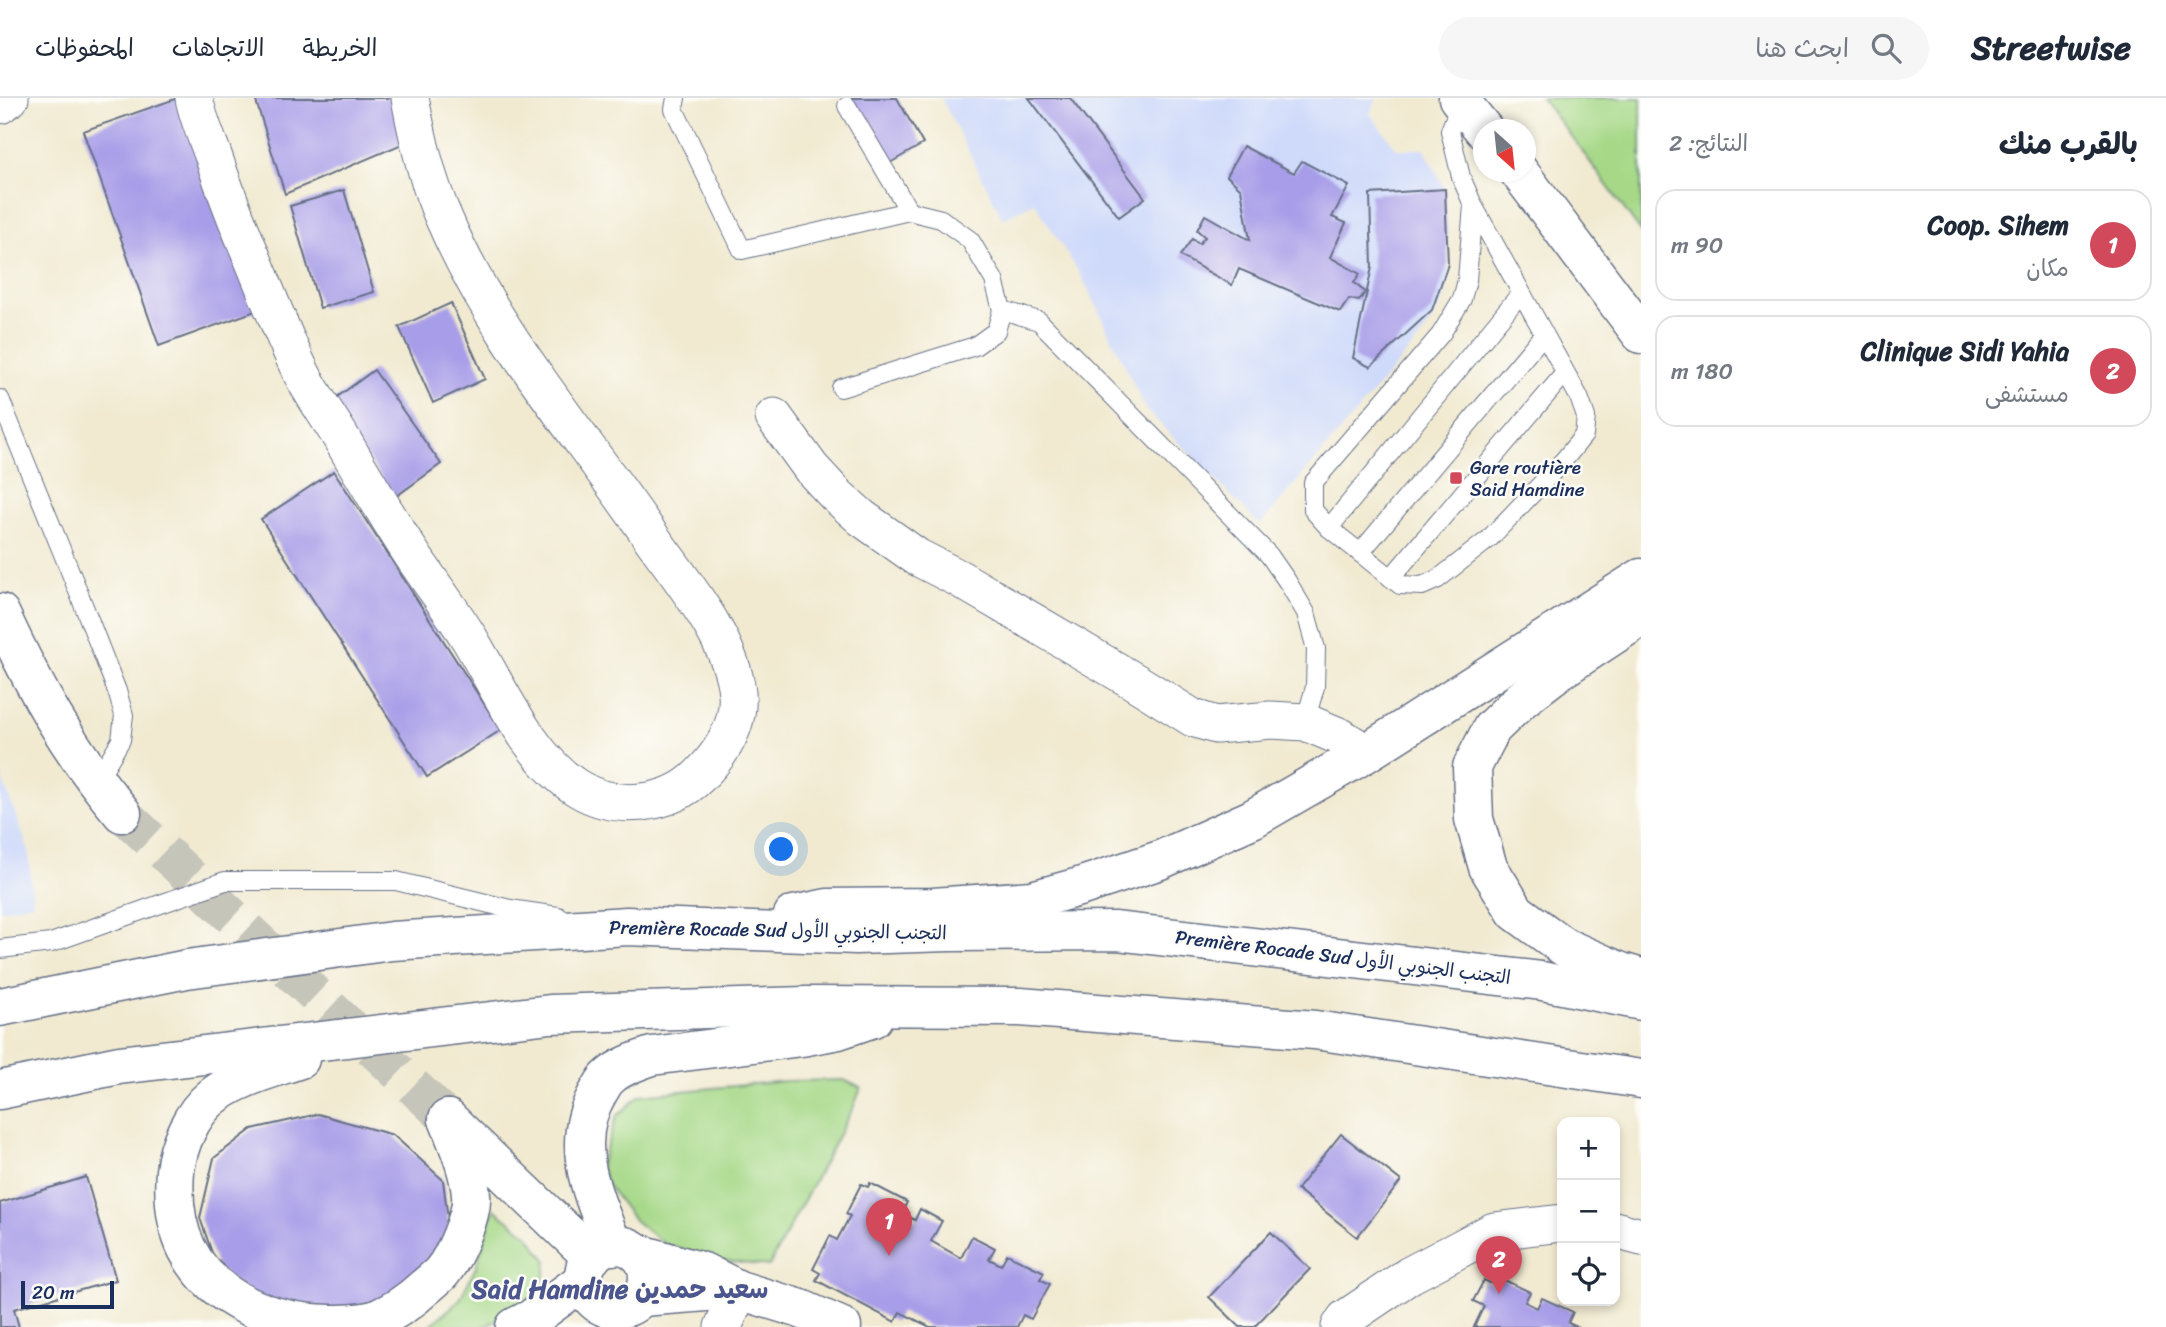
<!DOCTYPE html>
<html lang="ar">
<meta charset="utf-8">
<style>
:root{--surface:#fff;--page:#f6f6f7;--text:#1f2937;--muted:#747a83;--line:#e0e1e3;--accent:#d1495b}
body{margin:0;font-family:Sriracha,"Playpen Sans Arabic",sans-serif;background:var(--page);color:var(--text);direction:rtl}
.controls{position:absolute;right:21px;bottom:21px;display:grid;overflow:hidden;border-radius:14px;box-shadow:0 4px 10px #0003}
.controls button{width:63px;height:63px;display:grid;place-items:center;padding:0;border:0;border-bottom:2px solid var(--line);background:var(--surface);color:var(--text);font:35px sans-serif}
.compass{position:absolute;left:1473px;top:21px;width:63px;height:63px;border-radius:50%;background:var(--surface);box-shadow:0 4px 10px #0003;rotate:153deg}
.scale{position:absolute;left:21px;bottom:18px;width:93px;box-sizing:border-box;padding-left:7px;border:4px solid #1b2f5e;border-top:0;font-size:19px;line-height:24px;white-space:nowrap;color:#1b2f5e;-webkit-text-stroke:5px #fdfcf7;paint-order:stroke}
.you{position:absolute;left:782px;top:752px;width:24px;height:24px;margin:-18px;border:5px solid #fff;border-radius:50%;background:#1a73e8;box-shadow:0 0 0 10px #1a73e833}
.badge{display:grid;place-items:center;width:46px;height:46px;border-radius:50%;background:var(--accent);color:#fff;font-size:23px;font-weight:700}
.pin{position:absolute;translate:-50% -58px;filter:drop-shadow(0 2px 4px #0008)}
.pin::after{content:'';position:absolute;top:37px;width:24px;height:21px;background:inherit;clip-path:polygon(0 0,100% 0,50% 100%)}
.list{margin:0;padding:0;list-style:none}
h2{display:flex;justify-content:space-between;align-items:center;height:91px;margin:0;padding:0 28px;font-size:30px}
h2 small{font-size:23px;font-weight:400;color:var(--muted)}
.list li{display:grid;grid-template-columns:46px 1fr auto;gap:21px;align-items:center;box-sizing:border-box;height:112px;margin:0 14px 14px;padding:0 14px;border:2px solid var(--line);border-radius:21px}
.list b{display:block;font-size:26px;white-space:nowrap}
.list p{margin:0;font-size:23px;white-space:nowrap;color:var(--muted)}
.list em{font-size:23px;font-style:normal;color:var(--muted)}
.icon{flex:none;width:38px;height:38px;fill:none;stroke:currentColor;stroke-width:2;stroke-linecap:round;stroke-linejoin:round}
.map{position:relative;flex:none;width:1641px;height:1229px;overflow:hidden;direction:ltr}
header{display:flex;align-items:center;gap:42px;box-sizing:border-box;height:98px;padding:0 35px;background:var(--surface);border-bottom:2px solid var(--line)}
header strong{font-size:33px}
nav{display:flex;gap:38px;margin-inline-start:auto;font-size:24px}
.search{width:490px;height:63px;background:var(--page);display:flex;align-items:center;gap:18px;box-sizing:border-box;padding:0 24px;border-radius:38px;color:var(--muted);font-size:26px}
main{display:flex}
aside{flex:1;background:var(--surface)}
.map>svg:first-child{display:block}
.built{fill:#cfdafa}
.green{fill:#a6d887;stroke:#608472;stroke-width:2}
.building{fill:#a89de8}
.lines{fill:none;stroke-linecap:round;stroke-linejoin:round}
.tertiary-tunnel{stroke:#c6c5ba;stroke-width:38;stroke-dasharray:38 19;stroke-linecap:butt}
.service-casing{stroke:#667086;stroke-width:20}
.minor-casing{stroke:#667086;stroke-width:39}
.tertiary-casing{stroke:#667086;stroke-width:41}
.secondary-casing{stroke:#667086;stroke-width:41}
.motorway-casing{stroke:#667086;stroke-width:41}
.service{stroke:#fff;stroke-width:18}
.minor{stroke:#fff;stroke-width:37}
.tertiary{stroke:#fff;stroke-width:38}
.secondary{stroke:#fff;stroke-width:38}
.motorway{stroke:#fff;stroke-width:38}
.poi-dot{fill:#d1495b;stroke:#fdfcf7;stroke-width:2.5}
.labels{text-anchor:middle;dominant-baseline:central;stroke-width:5;stroke-linejoin:round;paint-order:stroke}
.poi-label{font-size:19px;fill:#1b2f5e;stroke:#fdfcf7;text-anchor:start}
.street-label{font-size:19px;fill:#1b2f5e;stroke:#fdfcf7}
.district-label{font-size:26px;font-weight:bold;fill:#4c568e;stroke:#fdfcf7}
</style>
<header>
<strong>Streetwise</strong>
<div class="search"><svg class="icon" aria-label="search" viewBox="0 0 24 24"><circle cx="10" cy="10" r="6"/><path d="M15 15l6 6"/></svg>ابحث هنا</div>
<nav><a>الخريطة</a><a>الاتجاهات</a><a>المحفوظات</a></nav>
</header>
<main>
<aside>
<h2>بالقرب منك<small>النتائج: 2</small></h2>
<ul class="list">
<li><span class="badge">1</span><div><b>Coop. Sihem</b><p>مكان</p></div><em>90 m</em></li>
<li><span class="badge">2</span><div><b>Clinique Sidi Yahia</b><p>مستشفى</p></div><em>180 m</em></li>
</ul>
</aside>
<div class="map">
<svg width="1641" height="1229" viewBox="0 0 1641 1229">
<rect width="100%" height="100%" fill="#fdfcf7"/>
<filter id="ink" filterUnits="userSpaceOnUse"><feTurbulence type="fractalNoise" baseFrequency=".0143" numOctaves="2"/><feDisplacementMap in="SourceGraphic" scale="14" xChannelSelector="R" yChannelSelector="G"/><feConvolveMatrix kernelMatrix="1 2 1 2 8 2 1 2 1" color-interpolation-filters="sRGB"/></filter>
<filter id="wash" filterUnits="userSpaceOnUse"><feTurbulence type="fractalNoise" baseFrequency=".00686" numOctaves="4" result="noise"/><feDisplacementMap in="SourceGraphic" scale="28" xChannelSelector="R" yChannelSelector="G"/><feGaussianBlur stdDeviation="1.57" result="paint"/><feColorMatrix in="noise" values="0 0 0 0 0 0 0 0 0 0 0 0 0 0 0 0 0 1.4 0 .05"/><feComposite in="paint" operator="in"/></filter>
<g filter="url(#wash)">
<rect width="100%" height="100%" fill="#f1ead1"/>
<!-- built -->
<g class="built">
<polygon points="941,0 1377,0 1370,16 1397,51 1425,51 1445,91 1449,178 1444,200 1424,235 1260,427 1146,312 1082,179 1034,104 1003,121"/>
<polygon points="0,674 28,751 33,805 0,812"/>
</g>
<!-- green -->
<g class="green">
<polygon points="1541,0 1641,0 1641,134 1577,46"/>
<polygon points="844,982 861,990 853,1010 769,1168 715,1162 665,1146 635,1123 609,1089 600,1068 617,1018 640,997 786,983"/>
<polygon points="494,1111 528,1137 547,1163 543,1193 510,1215 483,1229 428,1229 459,1203 476,1169"/>
</g>
<g id="blocks">
<!-- building -->
<g class="building">
<polygon points="178,0 261,211 159,248 83,33"/>
<polygon points="255,0 398,0 407,44 285,96"/>
<polygon points="851,0 897,0 923,46 888,66"/>
<polygon points="1029,0 1070,0 1145,100 1119,119"/>
<polygon points="1243,48 1294,75 1302,63 1349,88 1332,119 1346,125 1330,159 1360,176 1354,185 1365,194 1359,203 1349,201 1340,214 1239,171 1232,187 1180,158 1192,141 1199,146 1205,139 1197,132 1205,117 1250,142 1241,91 1227,78"/>
<polygon points="1445,91 1448,166 1432,212 1370,269 1353,260 1372,169 1370,96"/>
<polygon points="344,92 374,194 320,210 290,108"/>
<polygon points="451,205 485,281 433,305 399,229"/>
<polygon points="374,272 441,366 395,399 329,305"/>
<polygon points="334,373 501,632 427,679 261,421"/>
<polygon points="318,1016 393,1037 443,1082 450,1137 418,1191 327,1217 257,1202 217,1169 200,1120 214,1060 252,1031"/>
<polygon points="1341,1036 1401,1083 1357,1139 1297,1091"/>
<polygon points="86,1079 116,1182 14,1211 19,1229 0,1229 0,1105"/>
<polygon points="870,1085 907,1104 902,1115 915,1122 920,1111 942,1123 931,1143 961,1160 972,1138 995,1150 989,1161 1001,1167 1007,1156 1044,1174 1040,1181 1050,1186 1031,1221 1023,1217 1017,1229 930,1229 900,1214 895,1224 816,1182 820,1175 813,1171 830,1138 837,1142 850,1118 846,1116 861,1086 868,1089"/>
<polygon points="1271,1134 1310,1171 1254,1229 1240,1229 1209,1199"/>
<polygon points="1500,1180 1530,1194 1525,1204 1537,1210 1542,1200 1573,1214 1568,1225 1578,1229 1474,1229 1484,1208 1473,1203 1484,1182 1496,1188"/>
</g>
</g>
</g>
<g filter="url(#ink)">
<use href="#blocks" fill-opacity="0" stroke="#667086" stroke-width="2"/>
<g class="lines">
<!-- tertiary-tunnel -->
<polyline class="tertiary-tunnel" points="122,715 448,1021"/>
<!-- service casing -->
<g class="service-casing">
<g id="service">
<polyline points="676,0 674,11 742,152 909,113 941,121 970,142 994,182 1002,212 996,233 975,248 841,290"/>
<polyline points="1461,4 1450,33 1461,79 1473,107 1579,299 1586,319 1584,337 1564,362 1489,441 1438,481 1422,488 1400,487 1329,430 1313,412 1313,385 1441,236 1462,201 1467,182 1473,107"/>
<polyline points="847,8 909,113"/>
<polyline points="1002,212 1039,223 1269,457 1287,483 1306,515 1316,551 1315,589 1305,624"/>
<polyline points="0,301 74,483 117,593 124,617 121,642 96,684"/>
<polyline points="1329,430 1521,195"/>
<polyline points="1360,455 1544,236"/>
<polyline points="1391,480 1565,275"/>
<polyline points="0,851 51,845 225,783 396,783 510,811 558,818"/>
</g>
</g>
<!-- minor casing -->
<g class="minor-casing">
<g id="minor">
<path d="M194 0C198 20 206 38 213 57 223 87 234 116 246 145 264 187 280 231 300 272 311 295 327 316 340 338 363 377 386 417 411 455 430 484 451 511 469 540 498 588 530 662 579 691 616 713 669 708 699 678 721 656 740 628 737 595 732 542 682 483 651 439 581 336 495 239 445 123 427 84 418 42 410 0"/>
<polyline points="0,7 10,0"/>
<polyline points="774,319 811,370 835,396 862,420 917,459 960,481 1137,585 1193,620 1216,627 1271,622 1305,624 1341,639 1366,655"/>
<polyline points="1615,1132 1641,1139"/>
<polyline points="723,1229 739,1192"/>
<polyline points="1340,1229 1345,1221 1410,1177 1494,1133 1562,1125"/>
</g>
</g>
<!-- tertiary casing -->
<g class="tertiary-casing">
<g id="tertiary">
<path d="M0 515C35 591 68 651 122 715"/>
<polyline points="448,1021 592,1159"/>
</g>
</g>
<!-- secondary casing -->
<g class="secondary-casing">
<g id="secondary">
<polyline points="1458,0 1484,32"/>
<polyline points="1519,74 1641,236"/>
<circle cx="616" cy="1179" r="32"/>
<polyline points="637,1155 703,1174 739,1192 801,1211 842,1229"/>
<polyline points="641,1199 733,1192"/>
<polyline points="515,1229 531,1221 584,1182"/>
</g>
</g>
<!-- motorway casing -->
<g class="motorway-casing">
<g id="motorway">
<polyline points="1641,519 1560,572 1522,601 1492,630 1472,669 1474,721 1488,769 1516,814 1564,849 1621,874 1641,880"/>
<polyline points="793,817 827,810 933,809 1032,802 1079,789 1160,762 1252,721 1366,655 1641,480"/>
<polyline points="0,909 187,871 392,843 627,828 856,837 949,834 1116,833 1542,883 1641,903"/>
<path d="M300 961C271 971 236 980 212 999 191 1016 178 1047 175 1073 173 1099 175 1127 187 1151 214 1204 274 1225 330 1226 345 1226 362 1226 377 1221 396 1213 410 1203 425 1189 431 1184 436 1180 441 1175 454 1160 473 1117 471 1097 469 1071 457 1045 448 1021"/>
<polyline points="0,992 119,967 550,916 806,908 1020,909 1315,932 1641,981"/>
<path d="M613 1148C593 1097 567 1045 599 993 602 989 604 983 608 980 619 969 637 963 652 958L801 939 838 932 873 920"/>
</g>
</g>
<!-- service -->
<use href="#service" class="service"/>
<!-- minor -->
<use href="#minor" class="minor"/>
<!-- tertiary -->
<use href="#tertiary" class="tertiary"/>
<!-- secondary -->
<use href="#secondary" class="secondary"/>
<!-- motorway -->
<use href="#motorway" class="motorway"/>
</g>
</g>
<!-- markers -->
<rect class="poi-dot" x="1449" y="373" width="14" height="14" rx="3.5"/>
<g class="labels">
<!-- poi labels -->
<g class="poi-label">
<text x="1470" y="369">Gare routière<tspan x="1470" dy="22">Said Hamdine</tspan></text>
</g>
<!-- street labels -->
<g class="street-label">
<text transform="translate(778 832) rotate(1)">Première Rocade Sud التجنب الجنوبي الأول</text>
<text transform="translate(1343 859) rotate(7)">Première Rocade Sud التجنب الجنوبي الأول</text>
</g>
<!-- district labels -->
<g class="district-label">
<text x="620" y="1191">Said Hamdine سعيد حمدين</text>
</g>
</g>
</svg>
<div class="controls">
<button>+</button>
<button>−</button>
<button><svg class="icon" aria-label="locate" viewBox="0 0 24 24"><circle cx="12" cy="12" r="6"/><path d="M12 2v4M12 18v4M2 12h4M18 12h4"/></svg></button>
</div>
<svg class="compass" viewBox="-18 -18 36 36"><path d="M0-13l5 13h-10z" fill="#e53935"/><path d="M0 13l5-13h-10z" fill="#747a83"/></svg>
<div class="scale">20 m</div>
<div class="you"></div>
<div class="pin badge" style="left:889px;top:1158px">1</div>
<div class="pin badge" style="left:1499px;top:1196px">2</div>
</div>
</main>
